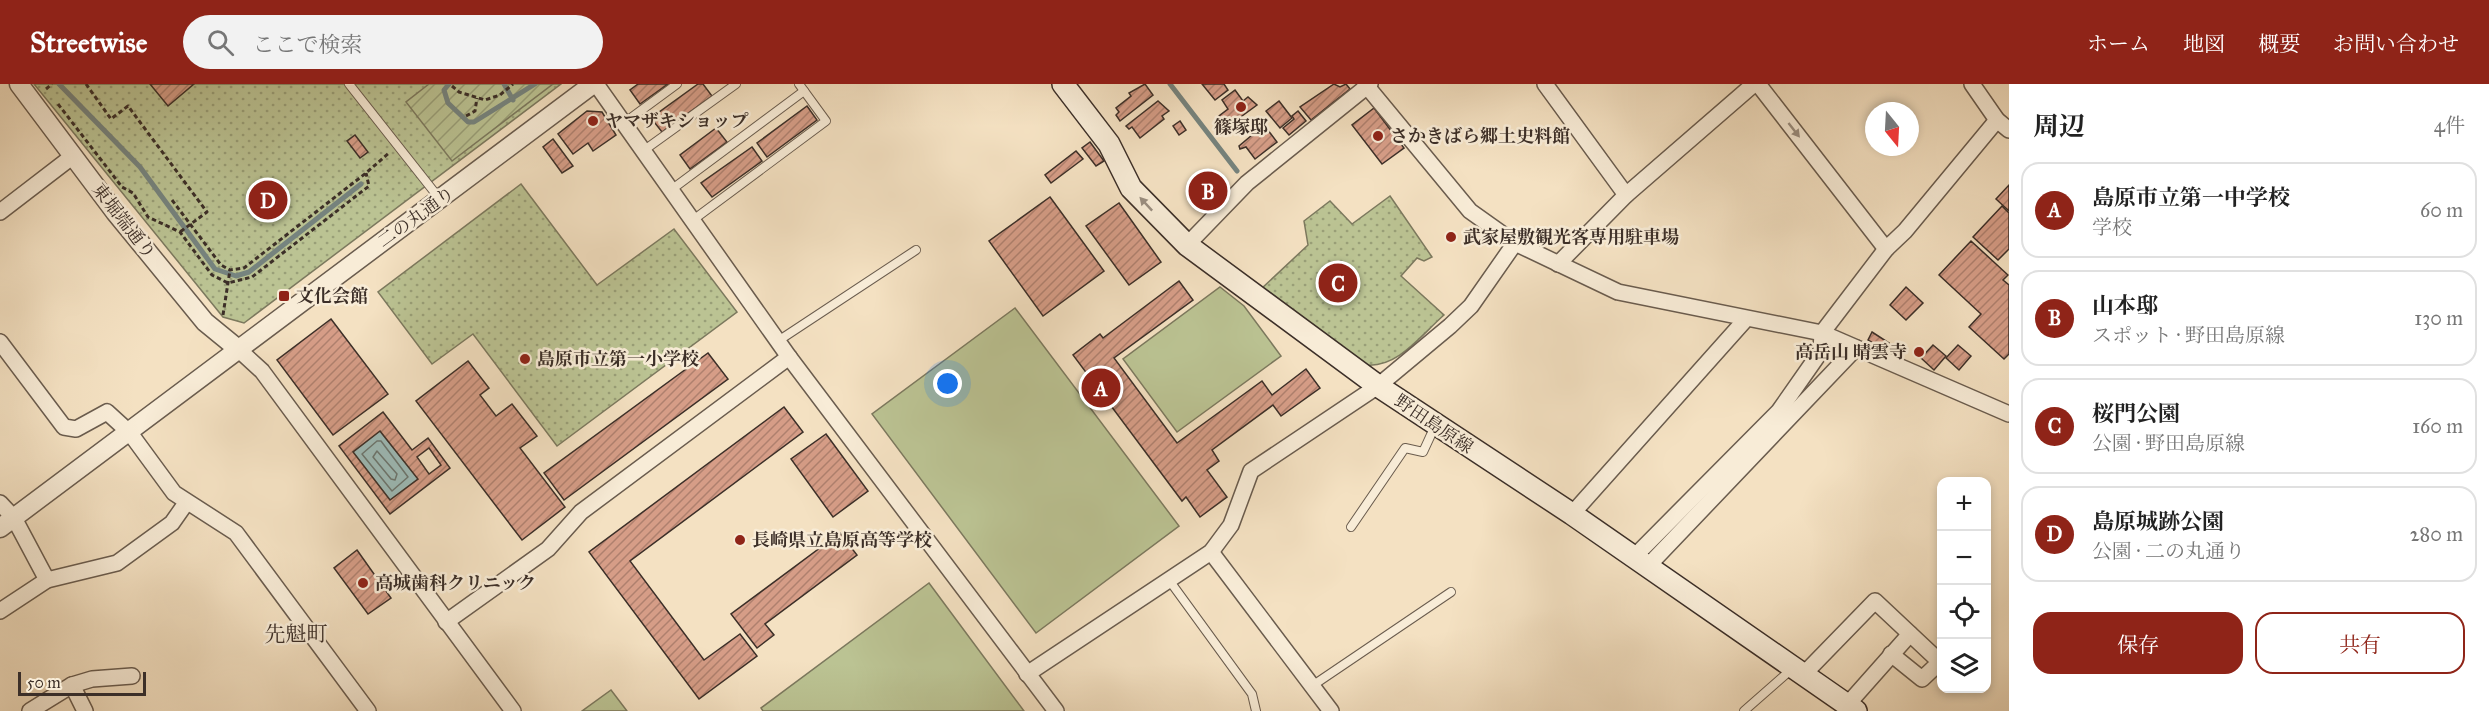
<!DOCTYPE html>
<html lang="ja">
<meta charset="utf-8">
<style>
:root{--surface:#fff;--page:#f2f2f2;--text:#222;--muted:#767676;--line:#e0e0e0;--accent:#8f2418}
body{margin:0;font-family:"IM FELL Great Primer","Noto Serif JP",serif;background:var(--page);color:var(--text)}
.controls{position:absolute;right:18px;bottom:18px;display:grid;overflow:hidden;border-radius:12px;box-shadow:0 3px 9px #0003}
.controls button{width:54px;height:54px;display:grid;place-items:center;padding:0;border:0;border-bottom:2px solid var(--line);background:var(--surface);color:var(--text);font:30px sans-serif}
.compass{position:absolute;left:1865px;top:18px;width:54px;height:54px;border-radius:50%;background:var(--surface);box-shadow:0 3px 9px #0003;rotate:162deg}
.scale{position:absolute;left:18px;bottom:15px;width:128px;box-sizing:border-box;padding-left:6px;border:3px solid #3c2f28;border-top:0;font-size:16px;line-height:21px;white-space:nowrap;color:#3c2f28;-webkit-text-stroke:4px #f8ecd7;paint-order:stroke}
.you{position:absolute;left:948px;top:300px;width:21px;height:21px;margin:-15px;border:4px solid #fff;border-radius:50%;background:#1a73e8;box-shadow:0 0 0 9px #1a73e833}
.badge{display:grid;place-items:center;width:39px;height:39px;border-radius:50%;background:var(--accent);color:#fff;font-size:20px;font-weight:700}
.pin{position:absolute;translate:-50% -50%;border:3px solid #fff;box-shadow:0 2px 6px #0006}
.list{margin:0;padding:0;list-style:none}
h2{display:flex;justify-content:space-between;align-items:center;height:78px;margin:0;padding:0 24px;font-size:26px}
h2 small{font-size:20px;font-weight:400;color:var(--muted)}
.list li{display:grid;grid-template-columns:39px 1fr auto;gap:18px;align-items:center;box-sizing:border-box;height:96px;margin:0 12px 12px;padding:0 12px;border:2px solid var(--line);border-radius:18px}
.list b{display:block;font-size:22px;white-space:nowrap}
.list p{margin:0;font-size:20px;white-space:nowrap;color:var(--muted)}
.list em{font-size:20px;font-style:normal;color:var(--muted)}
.actions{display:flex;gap:12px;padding:18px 24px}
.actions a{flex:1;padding:14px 0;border:2px solid var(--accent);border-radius:18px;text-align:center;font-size:21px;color:var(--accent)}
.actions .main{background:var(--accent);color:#fff}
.icon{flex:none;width:33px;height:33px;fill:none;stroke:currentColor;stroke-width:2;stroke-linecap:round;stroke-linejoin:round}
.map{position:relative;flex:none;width:2009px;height:627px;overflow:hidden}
header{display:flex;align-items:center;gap:36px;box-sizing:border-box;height:84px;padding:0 30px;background:var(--accent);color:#fff}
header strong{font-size:28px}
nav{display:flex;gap:33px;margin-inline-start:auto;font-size:21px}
.search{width:420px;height:54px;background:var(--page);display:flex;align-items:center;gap:15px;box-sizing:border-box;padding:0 21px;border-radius:33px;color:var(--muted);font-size:22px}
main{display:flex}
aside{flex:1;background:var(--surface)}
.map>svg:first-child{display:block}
.park{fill:url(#park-dots);stroke:#7c795e;stroke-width:1.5}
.garden{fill:url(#garden-furrows);stroke:#7c795e;stroke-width:1.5}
.pitch{fill:#bbc393;stroke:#7c795e;stroke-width:1.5}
.water{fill:#9dbcb9;stroke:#76847f;stroke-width:1.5}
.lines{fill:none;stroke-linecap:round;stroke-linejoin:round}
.shore{stroke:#6c7670;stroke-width:1.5}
.stream{stroke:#76847f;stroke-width:5}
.building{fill:url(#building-hatch);stroke:#3c2f28;stroke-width:1.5;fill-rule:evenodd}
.service-casing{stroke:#6a5c4e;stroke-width:10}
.minor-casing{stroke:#6a5c4e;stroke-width:18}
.tertiary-casing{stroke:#6a5c4e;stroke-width:21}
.secondary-casing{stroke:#3c2f28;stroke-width:24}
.path{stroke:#3c2f28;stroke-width:3;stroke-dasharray:4.5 3;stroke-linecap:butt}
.service{stroke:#f8ecd7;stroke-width:8}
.minor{stroke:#f8ecd7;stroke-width:15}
.tertiary{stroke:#f8ecd7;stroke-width:18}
.secondary{stroke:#f8ecd7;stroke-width:21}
.oneway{fill:#9a8e80}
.poi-dot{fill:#8f2418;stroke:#f8ecd7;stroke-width:2}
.labels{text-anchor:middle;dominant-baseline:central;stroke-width:5;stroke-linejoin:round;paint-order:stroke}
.poi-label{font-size:18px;font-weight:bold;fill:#3c2f28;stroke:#f8ecd7;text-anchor:start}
.street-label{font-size:18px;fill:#3c2f28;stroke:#f8ecd7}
.quarter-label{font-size:21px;fill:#3c2f28;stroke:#f8ecd7}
</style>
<header>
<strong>Streetwise</strong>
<div class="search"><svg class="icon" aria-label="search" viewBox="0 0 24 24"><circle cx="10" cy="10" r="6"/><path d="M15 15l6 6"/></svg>ここで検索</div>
<nav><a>ホーム</a><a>地図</a><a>概要</a><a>お問い合わせ</a></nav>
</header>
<main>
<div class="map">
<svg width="2009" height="627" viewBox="0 0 2009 627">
<defs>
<pattern id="park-dots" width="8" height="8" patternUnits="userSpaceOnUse" patternTransform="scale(1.5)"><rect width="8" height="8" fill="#bbc393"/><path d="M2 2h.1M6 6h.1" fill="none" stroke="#999f78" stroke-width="1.8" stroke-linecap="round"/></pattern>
<pattern id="garden-furrows" width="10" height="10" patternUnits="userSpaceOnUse" patternTransform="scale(1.5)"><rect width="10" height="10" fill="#bbc393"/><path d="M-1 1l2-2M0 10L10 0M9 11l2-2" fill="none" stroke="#999f78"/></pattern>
<pattern id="building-hatch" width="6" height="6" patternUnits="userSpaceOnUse" patternTransform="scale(1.5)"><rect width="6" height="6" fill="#d69d87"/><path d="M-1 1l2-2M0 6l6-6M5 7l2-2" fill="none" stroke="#af806e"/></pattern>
</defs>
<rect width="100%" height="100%" fill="#f4e1c2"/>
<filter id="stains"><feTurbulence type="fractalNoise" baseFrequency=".00333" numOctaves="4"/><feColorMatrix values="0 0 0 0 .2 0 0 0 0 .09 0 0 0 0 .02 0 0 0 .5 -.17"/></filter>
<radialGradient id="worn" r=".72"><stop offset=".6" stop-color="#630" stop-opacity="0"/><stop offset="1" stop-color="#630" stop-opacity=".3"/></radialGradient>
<!-- park -->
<g class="park">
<polygon points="34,0 561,0 244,239 223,233"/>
<polygon points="521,100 597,201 674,145 737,228 557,362 473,250 432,280 378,208"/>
<path d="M1390 112 1432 173 1424 177 1417 174 1401 192 1444 231C1421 251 1398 284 1366 281L1260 206 1308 161 1304 137 1330 117 1352 140Z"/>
</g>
<!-- garden -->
<polygon class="garden" points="429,0 553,0 452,77 406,18"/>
<!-- pitch -->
<g class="pitch">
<polygon points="1220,203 1244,222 1281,272 1177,348 1123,275"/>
<polygon points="1015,224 1179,442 1036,549 872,330"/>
<polygon points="929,499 1024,627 763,627 761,624"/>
<polygon points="611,606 627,627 582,627"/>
</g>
<!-- water -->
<polygon class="water" points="380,347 418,395 390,416 353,368"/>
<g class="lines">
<!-- shore -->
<g class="shore">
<polygon points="377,357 381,357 408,393 392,407 362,370"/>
<polygon points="377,367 397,390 395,396 391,395 373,373"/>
</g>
<!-- stream -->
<g class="stream">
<polyline points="59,0 140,83 215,185 236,192 249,188 361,100"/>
<polyline points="449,0 444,6 448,19 468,38 474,38 535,0"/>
<polyline points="504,0 513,16"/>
<polyline points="1170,0 1237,87"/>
</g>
</g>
<!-- building -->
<g class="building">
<polygon points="150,0 194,0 168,22"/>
<polygon points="638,0 668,0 640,20 630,6"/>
<polygon points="698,0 703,0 712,12 662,48 651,34"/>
<polygon points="1145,0 1153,11 1120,37 1116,31 1119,28 1116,24 1131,12 1129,9"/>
<polygon points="1202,0 1224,0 1228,6 1215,16"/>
<polygon points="1334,0 1340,3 1346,0 1350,5 1311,36 1300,23"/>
<polygon points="1235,6 1243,17 1248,13 1257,21 1227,43 1219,32 1228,25 1222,16"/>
<polygon points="1158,17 1169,27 1162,32 1164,35 1140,54 1132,43 1129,45 1126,42"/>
<polygon points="1279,17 1292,34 1280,44 1266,27"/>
<polygon points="807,22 817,36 767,73 757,59"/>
<polygon points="1374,24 1404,64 1382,80 1352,41"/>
<polygon points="587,27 602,28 616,51 593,67 588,59 573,70 558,50"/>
<polygon points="1298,27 1306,37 1289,51 1283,44 1294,35 1292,32"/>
<polygon points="1180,37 1186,46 1179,51 1173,42"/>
<polygon points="1264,41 1277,58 1255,75 1246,63 1240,65 1239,62"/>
<polygon points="716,44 727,58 690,85 680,71"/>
<polygon points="355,51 368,68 360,74 347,57"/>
<polygon points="553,55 573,82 562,89 543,63"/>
<polygon points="1090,58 1104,77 1096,82 1082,64"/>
<polygon points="752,63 762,77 712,113 701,99"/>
<polygon points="1076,67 1083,75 1051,99 1045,91"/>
<polygon points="1200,92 1209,102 1219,93 1229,104 1206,126 1189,112 1192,109 1187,105"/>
<polygon points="2009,101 2009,127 1996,115"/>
<polygon points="1050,113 1104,187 1043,232 989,157"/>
<polygon points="1119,119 1161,178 1129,201 1086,142"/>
<polygon points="2002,122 2009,129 2009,165 1998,176 1973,153"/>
<polygon points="1971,157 2008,191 2003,196 2009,201 2009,270 2004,275 1969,243 1981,230 1939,191"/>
<polygon points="1179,197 1193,216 1114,274 1177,359 1262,297 1272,311 1306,285 1320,304 1281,332 1273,321 1212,366 1219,377 1207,386 1227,413 1200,433 1186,413 1182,417 1073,271 1100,250 1103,254"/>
<polygon points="1906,203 1923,219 1906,236 1890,221"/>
<polygon points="331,235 388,310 333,351 277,276"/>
<polygon points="1872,248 1889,259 1884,266 1868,256"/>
<polygon points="1933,261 1946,272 1934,286 1921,274"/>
<polygon points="1958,261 1971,272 1959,286 1946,274"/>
<polygon points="708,269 728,295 564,416 544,389"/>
<polygon points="468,277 489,304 480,311 496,332 512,320 537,352 520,364 565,423 522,456 416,317"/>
<polygon points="784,323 803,348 630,477 704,576 740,550 757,572 699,615 589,468"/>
<path d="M383 328 412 366 428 354 450 384 390 430 339 362ZM380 347 418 395 390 416 353 368ZM429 364 441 381 429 390 417 373Z"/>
<polygon points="826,350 868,407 833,433 791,375"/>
<polygon points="840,449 857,471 765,540 774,551 757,564 731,530"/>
<polygon points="357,466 391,514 368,530 334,484"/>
</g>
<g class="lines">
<!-- service casing -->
<g class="service-casing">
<g id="service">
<polyline points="349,0 439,114"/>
<polyline points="624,39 677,0"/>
<polyline points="643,67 736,0"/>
<polyline points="671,106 804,7"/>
<polyline points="693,136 826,37 799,0"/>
<polyline points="778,257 916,166"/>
<polyline points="1351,443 1405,364 1423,368 1435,342"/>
<polyline points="1169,496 1252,610 1256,627"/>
<polyline points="1312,602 1451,508"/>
<polyline points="1744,627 1793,584"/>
</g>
</g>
<!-- minor casing -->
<g class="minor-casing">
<g id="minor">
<polyline points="596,0 789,273 1056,627"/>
<polyline points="1365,0 1470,127 1515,159 1618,208 1822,249 2009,330"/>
<polyline points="1545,0 1626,111"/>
<polyline points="1758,0 1886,165"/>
<polyline points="1972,0 1997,36 2009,46"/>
<polyline points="0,128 73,72"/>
<polyline points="1187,161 1247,99 1370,0"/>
<polyline points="1558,180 1626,111 1754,0"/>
<polyline points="0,258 64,343 76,345 107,328 130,349 174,409 236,449 368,627"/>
<polyline points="238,265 262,287 513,627"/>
<polyline points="0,419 14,434 47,496"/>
<polyline points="1572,430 1746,235"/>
<polyline points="1211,468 1331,627"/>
<polyline points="1634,473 1779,327 1821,267 1822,249 1886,165 1905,147 1997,36"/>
<polyline points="1648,482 1856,264"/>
<polyline points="0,527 47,496 117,479 172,439 186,419"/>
<polyline points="446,538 548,465 581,428 789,273"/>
<polyline points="1027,590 1211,468 1231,441 1251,387 1378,302 1450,242 1471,222 1515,159"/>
<polyline points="1804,590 1875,517 1940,578 1922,595 1891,570"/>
<polyline points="72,601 92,595 132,592"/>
<polyline points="1847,621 1910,550"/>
<polyline points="30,627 72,601 85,627"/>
</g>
</g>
<!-- tertiary casing -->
<g class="tertiary-casing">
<g id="tertiary">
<polyline points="19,0 115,128 205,238 238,265"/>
<polyline points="0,444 593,0"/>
</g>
</g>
<!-- secondary casing -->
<g class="secondary-casing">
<polyline id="secondary" points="1063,0 1109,60 1131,104 1187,161 1378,302 1572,430 1856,627"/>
</g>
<!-- path -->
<g class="path">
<polyline points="86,0 111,35 128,22 207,128 180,148"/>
<polyline points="452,2 459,8 485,16 500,11 513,0"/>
<polyline points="46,5 52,0"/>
<polyline points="58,20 122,103 133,109 148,133 180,148 212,191 228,199 252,193 369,102 366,89"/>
<polyline points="466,32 475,27 477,14"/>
<polyline points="172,116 221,181 230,186 244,184 366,89 390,68"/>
<polyline points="223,231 230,186"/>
</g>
<!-- service -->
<use href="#service" class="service"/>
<!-- minor -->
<use href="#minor" class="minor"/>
<!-- tertiary -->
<use href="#tertiary" class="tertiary"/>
<!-- secondary -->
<use href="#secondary" class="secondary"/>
</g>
<!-- one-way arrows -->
<defs><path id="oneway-solid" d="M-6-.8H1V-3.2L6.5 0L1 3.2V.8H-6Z" transform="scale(1.5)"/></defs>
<g class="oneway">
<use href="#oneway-solid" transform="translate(1794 46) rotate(52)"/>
<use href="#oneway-solid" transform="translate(1146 120) rotate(-133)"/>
</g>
<!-- markers -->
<g class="poi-dot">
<circle cx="1241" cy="23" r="6"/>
<circle cx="593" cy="37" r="6"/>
<circle cx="1378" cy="52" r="6"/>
<circle cx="1451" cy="153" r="6"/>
<rect x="278" y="206" width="12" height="12" rx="3"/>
<circle cx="1919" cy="268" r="6"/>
<circle cx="525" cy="275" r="6"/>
<circle cx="740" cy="456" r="6"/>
<circle cx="363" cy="499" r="6"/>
</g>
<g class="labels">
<!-- poi labels -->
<g class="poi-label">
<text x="605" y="37">ヤマザキショップ</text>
<text x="1241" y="43" text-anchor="middle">篠塚邸</text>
<text x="1390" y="52">さかきばら郷土史料館</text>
<text x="1463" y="153">武家屋敷観光客専用駐車場</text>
<text x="296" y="212">文化会館</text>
<text x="1907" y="268" text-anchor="end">高岳山 晴雲寺</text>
<text x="537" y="275">島原市立第一小学校</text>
<text x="752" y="456">長崎県立島原高等学校</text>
<text x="375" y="499">高城歯科クリニック</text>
</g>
<!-- street labels -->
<g class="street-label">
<text transform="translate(416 133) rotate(-36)">二の丸通り</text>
<text transform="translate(124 137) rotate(52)">東堀端通り</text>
<text transform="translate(1434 340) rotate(34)">野田島原線</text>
</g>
<!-- quarter labels -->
<g class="quarter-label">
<text x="296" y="550">先魁町</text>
</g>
</g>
<rect width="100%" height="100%" filter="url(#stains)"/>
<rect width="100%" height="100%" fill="url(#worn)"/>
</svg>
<div class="controls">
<button>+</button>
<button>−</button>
<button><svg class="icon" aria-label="locate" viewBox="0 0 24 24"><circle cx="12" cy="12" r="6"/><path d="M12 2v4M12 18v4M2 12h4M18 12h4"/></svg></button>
<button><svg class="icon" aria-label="layers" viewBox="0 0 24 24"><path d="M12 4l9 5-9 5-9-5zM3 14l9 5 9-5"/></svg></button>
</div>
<svg class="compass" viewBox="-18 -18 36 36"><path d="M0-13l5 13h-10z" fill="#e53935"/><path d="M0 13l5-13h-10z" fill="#767676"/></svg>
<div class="scale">50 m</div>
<div class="you"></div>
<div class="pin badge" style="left:1101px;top:304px">A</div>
<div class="pin badge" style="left:1208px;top:107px">B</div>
<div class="pin badge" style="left:1338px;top:199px">C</div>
<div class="pin badge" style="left:268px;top:116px">D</div>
</div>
<aside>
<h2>周辺<small>4件</small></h2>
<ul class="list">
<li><span class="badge">A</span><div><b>島原市立第一中学校</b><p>学校</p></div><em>60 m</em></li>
<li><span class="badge">B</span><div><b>山本邸</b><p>スポット · 野田島原線</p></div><em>130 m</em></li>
<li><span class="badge">C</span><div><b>桜門公園</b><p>公園 · 野田島原線</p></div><em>160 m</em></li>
<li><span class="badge">D</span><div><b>島原城跡公園</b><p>公園 · 二の丸通り</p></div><em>280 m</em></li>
</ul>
<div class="actions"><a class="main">保存</a><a>共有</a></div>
</aside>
</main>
